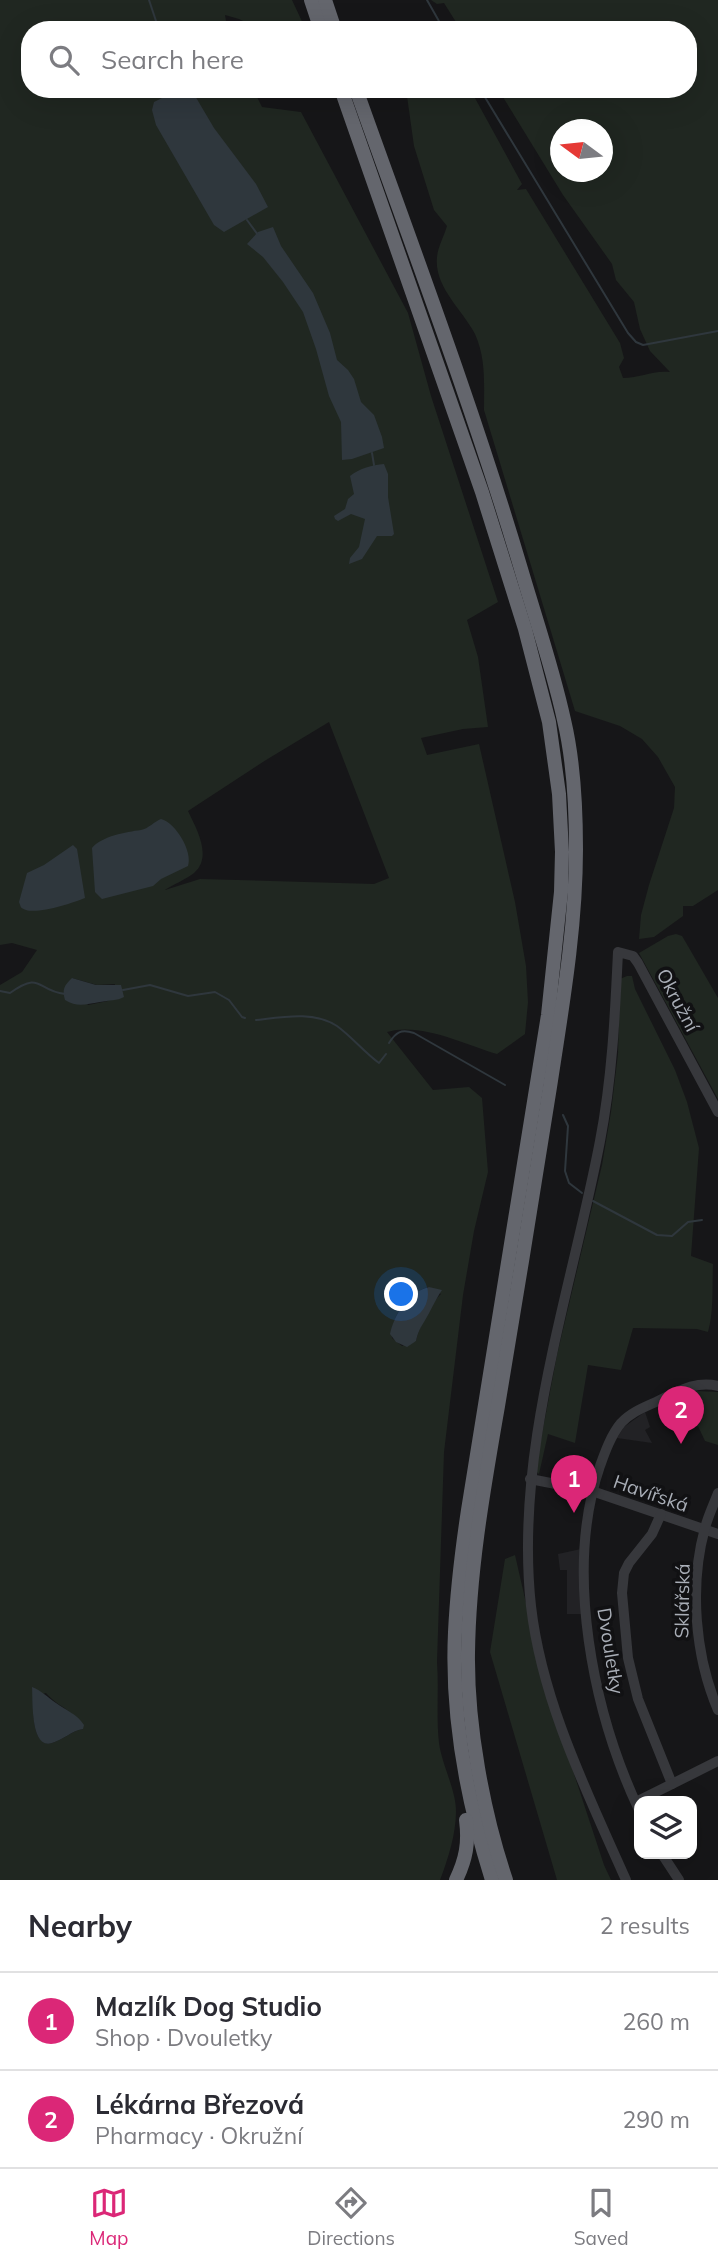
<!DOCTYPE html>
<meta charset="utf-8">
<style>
:root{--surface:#fff;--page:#f2f2f3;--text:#2b2b33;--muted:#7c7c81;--line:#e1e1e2;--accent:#db2777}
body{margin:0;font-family:Mulish,sans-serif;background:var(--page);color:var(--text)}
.controls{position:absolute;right:21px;bottom:21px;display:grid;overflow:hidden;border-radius:14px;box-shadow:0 7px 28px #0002}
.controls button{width:63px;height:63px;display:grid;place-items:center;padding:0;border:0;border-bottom:2px solid var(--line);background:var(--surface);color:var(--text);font:35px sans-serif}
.compass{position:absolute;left:550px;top:119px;width:63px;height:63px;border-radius:50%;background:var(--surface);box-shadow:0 7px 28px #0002;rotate:285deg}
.you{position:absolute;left:402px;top:1295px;width:24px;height:24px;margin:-18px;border:5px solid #fff;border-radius:50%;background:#1a73e8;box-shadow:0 0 0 10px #1a73e833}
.badge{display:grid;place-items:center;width:46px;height:46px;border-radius:50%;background:var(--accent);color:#fff;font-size:23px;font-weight:700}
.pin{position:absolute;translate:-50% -58px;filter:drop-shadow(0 2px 4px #0008)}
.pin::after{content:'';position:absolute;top:37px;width:24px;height:21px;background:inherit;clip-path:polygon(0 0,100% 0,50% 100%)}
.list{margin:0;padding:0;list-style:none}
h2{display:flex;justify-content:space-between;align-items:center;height:91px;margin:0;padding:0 28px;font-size:30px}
h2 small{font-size:23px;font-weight:400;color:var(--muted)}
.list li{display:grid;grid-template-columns:46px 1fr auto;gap:21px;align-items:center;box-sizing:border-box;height:98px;padding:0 28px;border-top:2px solid var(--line)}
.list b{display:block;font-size:26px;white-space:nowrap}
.list p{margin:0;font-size:23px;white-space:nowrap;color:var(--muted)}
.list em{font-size:23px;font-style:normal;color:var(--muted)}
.icon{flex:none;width:38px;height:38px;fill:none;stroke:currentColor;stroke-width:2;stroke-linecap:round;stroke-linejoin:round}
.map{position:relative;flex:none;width:718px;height:1880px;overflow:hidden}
.search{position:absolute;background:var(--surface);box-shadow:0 7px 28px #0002;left:21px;right:21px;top:21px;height:77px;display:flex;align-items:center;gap:18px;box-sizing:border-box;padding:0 24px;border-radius:28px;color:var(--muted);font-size:26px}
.sheet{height:287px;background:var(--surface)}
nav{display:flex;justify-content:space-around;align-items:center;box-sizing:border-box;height:98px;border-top:2px solid var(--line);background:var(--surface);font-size:19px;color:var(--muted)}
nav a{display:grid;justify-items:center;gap:4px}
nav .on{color:var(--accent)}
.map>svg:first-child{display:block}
.built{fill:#222225}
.green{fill:#202721;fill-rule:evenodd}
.water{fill:#2f373d}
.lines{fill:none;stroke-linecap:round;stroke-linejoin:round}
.stream{stroke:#2f373d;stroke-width:2}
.minor{stroke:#37383c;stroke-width:10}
.highway{stroke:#64666d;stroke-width:14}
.labels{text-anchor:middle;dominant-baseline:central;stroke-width:7;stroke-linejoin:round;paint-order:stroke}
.street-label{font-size:19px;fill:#a9aeb7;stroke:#111113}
</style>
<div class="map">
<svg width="718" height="1880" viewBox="0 0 718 1880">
<rect width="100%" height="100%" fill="#161618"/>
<!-- built -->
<g class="built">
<polygon points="645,1412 650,1427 645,1430 652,1443 617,1438 624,1427"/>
<polygon points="581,1549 583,1614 567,1614 567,1570 560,1570 558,1554"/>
</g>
<!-- green -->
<g class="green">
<path d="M0 0H292L306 30H262L239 19 225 15 226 21 242 30H30V89H253L262 107 301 112 408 313 431 396 498 602 467 620 478 657 488 727 463 729 421 738 427 755 479 744 515 902 526 966 528 1002 525 1034 497 1054C464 1044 420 1022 387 1032L433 1090 469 1087 482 1098 488 1172 474 1231 463 1295 444 1452 437 1662C439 1689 436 1716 439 1743 442 1765 456 1790 456 1811 456 1834 448 1859 440 1880H0V985L22 972 37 950 12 943 0 945ZM329 722 389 878 374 884 200 879 165 890C174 884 185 880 194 873 213 857 196 828 188 811L266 760ZM72 978 97 985 115 984 108 1001 88 1005ZM429 1287 441 1294C430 1304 419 1327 416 1341L402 1346 392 1338C390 1317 408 1292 429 1287ZM46 1693C61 1710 72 1707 83 1729 71 1731 63 1740 52 1743 32 1748 33 1709 33 1697Z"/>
<path d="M431 0H718V890L693 906H683V916L654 937 639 939 641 915 649 885 674 808 675 787 658 757 642 739 620 726 575 711 484 410C484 384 486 358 475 334 462 309 434 287 437 257 438 247 444 236 447 226L434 210 414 146 406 89H470L522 184 517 190 526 189 620 343 624 358 619 367 623 378C640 378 653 370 670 372L650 351 640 329 634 302 616 280 612 264 563 195 498 89H688V30H461L444 3 437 4ZM560 130H602V172H560Z"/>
<polygon points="676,934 682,936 685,941 718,998 718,1099 639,953 668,936"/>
<path d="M627 976H632L635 989 675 1070 687 1102 699 1148 691 1256 713 1264C712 1287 714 1311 708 1332L697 1329 633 1328 621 1370 588 1365 575 1443 548 1434 539 1474 536 1471V1466L557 1355 602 1165 611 1112 618 1054 620 979Z"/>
<polygon points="697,1391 718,1392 718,1445 705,1441 698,1426 690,1429 687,1420 680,1423 670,1402"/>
<polygon points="515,1555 545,1686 604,1865 611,1880 557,1880 490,1652 505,1559"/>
</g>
<!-- water -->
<g class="water">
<polygon points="167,89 191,89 214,128 256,184 268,207 224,232 214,225 156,125 152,110 154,102 168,95"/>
<polygon points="273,227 281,246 313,293 330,333 337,360 348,370 354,379 361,402 374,415 382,437 384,448 352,459 342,460 341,422 329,396 316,349 303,312 283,282 263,257 247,244 258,232"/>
<path d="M384 464 388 474V497L394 534 392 536H377L362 559 349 564 350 558 359 547 365 519 351 514 338 521 335 519 334 516 345 509 348 499 354 494 350 476C360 468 372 465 384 464Z"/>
<path d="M161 819C176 823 193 852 188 866L161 879 153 886 102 899 95 892 92 848C102 836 126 832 141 830 148 829 155 821 161 819Z"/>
<path d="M73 845 77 849 85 898C73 903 39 914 26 910 20 908 21 907 19 902L27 873 44 865Z"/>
<path d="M72 978 96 985H121L124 997C117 1001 109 1000 100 1002 86 1004 78 1008 65 1000 62 989 64 986 72 978Z"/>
<path d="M429 1287 442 1290C436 1299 433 1306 428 1315 422 1326 419 1328 416 1341L407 1347 396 1342 390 1334C394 1315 408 1292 429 1287Z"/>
<path d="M32 1687C42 1691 47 1697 56 1703 67 1711 77 1714 84 1725L83 1729C71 1731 63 1740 52 1743 30 1750 33 1700 32 1687Z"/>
</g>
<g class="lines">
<!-- stream -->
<g class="stream">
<polyline points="149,0 159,30"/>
<polyline points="427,0 444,30"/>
<polyline points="480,89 628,333 636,342 643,345 718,331"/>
<polyline points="247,220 258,235"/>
<polyline points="372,453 374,465"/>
<polyline points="123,990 150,985 188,996 215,992 229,1000 242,1017 245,1018"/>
<path d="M0 991 10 993C42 970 36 991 65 994"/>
<path d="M256 1020C283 1017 314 1011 337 1026 352 1037 364 1052 379 1063L386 1054"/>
<path d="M389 1043C396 1032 401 1029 414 1033L505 1085"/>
<polyline points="563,1115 568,1126 565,1171 569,1183 582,1193"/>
<polyline points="593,1201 657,1235 672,1236 688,1222 702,1220"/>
</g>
<!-- minor -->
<g class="minor">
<polyline points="530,1479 592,1491 718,1534"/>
<path d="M718 1493C714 1504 708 1516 705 1528 689 1586 695 1656 718 1710"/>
<polyline points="661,1514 652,1534 629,1563 624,1573 622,1593 628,1658 638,1699 672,1784"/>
<polyline points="636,1802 718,1761"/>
<path d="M639 1810C593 1712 564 1571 600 1466 605 1452 611 1435 621 1423 631 1412 645 1407 658 1401 677 1392 696 1380 718 1386"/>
<polyline points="662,1854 679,1880"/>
<path d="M626 1880C587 1792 542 1702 531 1606 514 1451 571 1293 600 1141 612 1079 615 1016 618 952L633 956 638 963 718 1112"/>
</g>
<!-- highway -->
<g class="highway">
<polyline points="311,0 321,30"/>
<polyline points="325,0 335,30"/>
<path d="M341 89 482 492 525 629 549 722 559 794 562 852 561 892 548 1015 468 1510C462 1550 457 1591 455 1632 451 1716 467 1801 492 1880"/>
<path d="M356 89C413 249 473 407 521 569 536 620 553 669 564 720 574 762 576 806 576 849 576 929 562 1008 550 1087 533 1193 516 1300 498 1406 484 1487 469 1570 468 1653 467 1725 483 1812 506 1880"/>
<path d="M456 1880C466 1859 469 1843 466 1820"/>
</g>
</g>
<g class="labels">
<!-- street labels -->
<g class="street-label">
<text transform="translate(678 1000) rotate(62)">Okružní</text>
<text transform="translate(651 1493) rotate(19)">Havířská</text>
<text transform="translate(682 1601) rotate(-89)">Sklářská</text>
<text transform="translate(611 1651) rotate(81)">Dvouletky</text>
</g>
</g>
</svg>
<div class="controls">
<button><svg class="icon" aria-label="layers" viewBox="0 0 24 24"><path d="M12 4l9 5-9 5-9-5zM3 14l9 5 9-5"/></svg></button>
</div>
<svg class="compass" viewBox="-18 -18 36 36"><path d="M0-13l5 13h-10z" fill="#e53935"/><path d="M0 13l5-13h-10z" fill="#7c7c81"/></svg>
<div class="you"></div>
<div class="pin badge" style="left:574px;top:1513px">1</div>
<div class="pin badge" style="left:681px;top:1444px">2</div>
<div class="search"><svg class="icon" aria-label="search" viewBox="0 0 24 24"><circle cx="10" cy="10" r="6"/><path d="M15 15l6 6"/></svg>Search here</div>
</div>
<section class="sheet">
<h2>Nearby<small>2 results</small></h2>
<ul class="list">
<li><span class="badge">1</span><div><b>Mazlík Dog Studio</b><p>Shop · Dvouletky</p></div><em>260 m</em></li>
<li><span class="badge">2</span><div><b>Lékárna Březová</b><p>Pharmacy · Okružní</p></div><em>290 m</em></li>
</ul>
</section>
<nav>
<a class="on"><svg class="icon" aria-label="map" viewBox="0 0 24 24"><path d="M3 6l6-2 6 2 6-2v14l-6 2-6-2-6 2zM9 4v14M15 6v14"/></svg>Map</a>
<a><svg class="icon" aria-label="directions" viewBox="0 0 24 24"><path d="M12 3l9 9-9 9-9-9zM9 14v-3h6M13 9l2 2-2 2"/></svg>Directions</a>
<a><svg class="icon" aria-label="saved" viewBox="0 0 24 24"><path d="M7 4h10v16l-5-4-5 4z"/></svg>Saved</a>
</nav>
